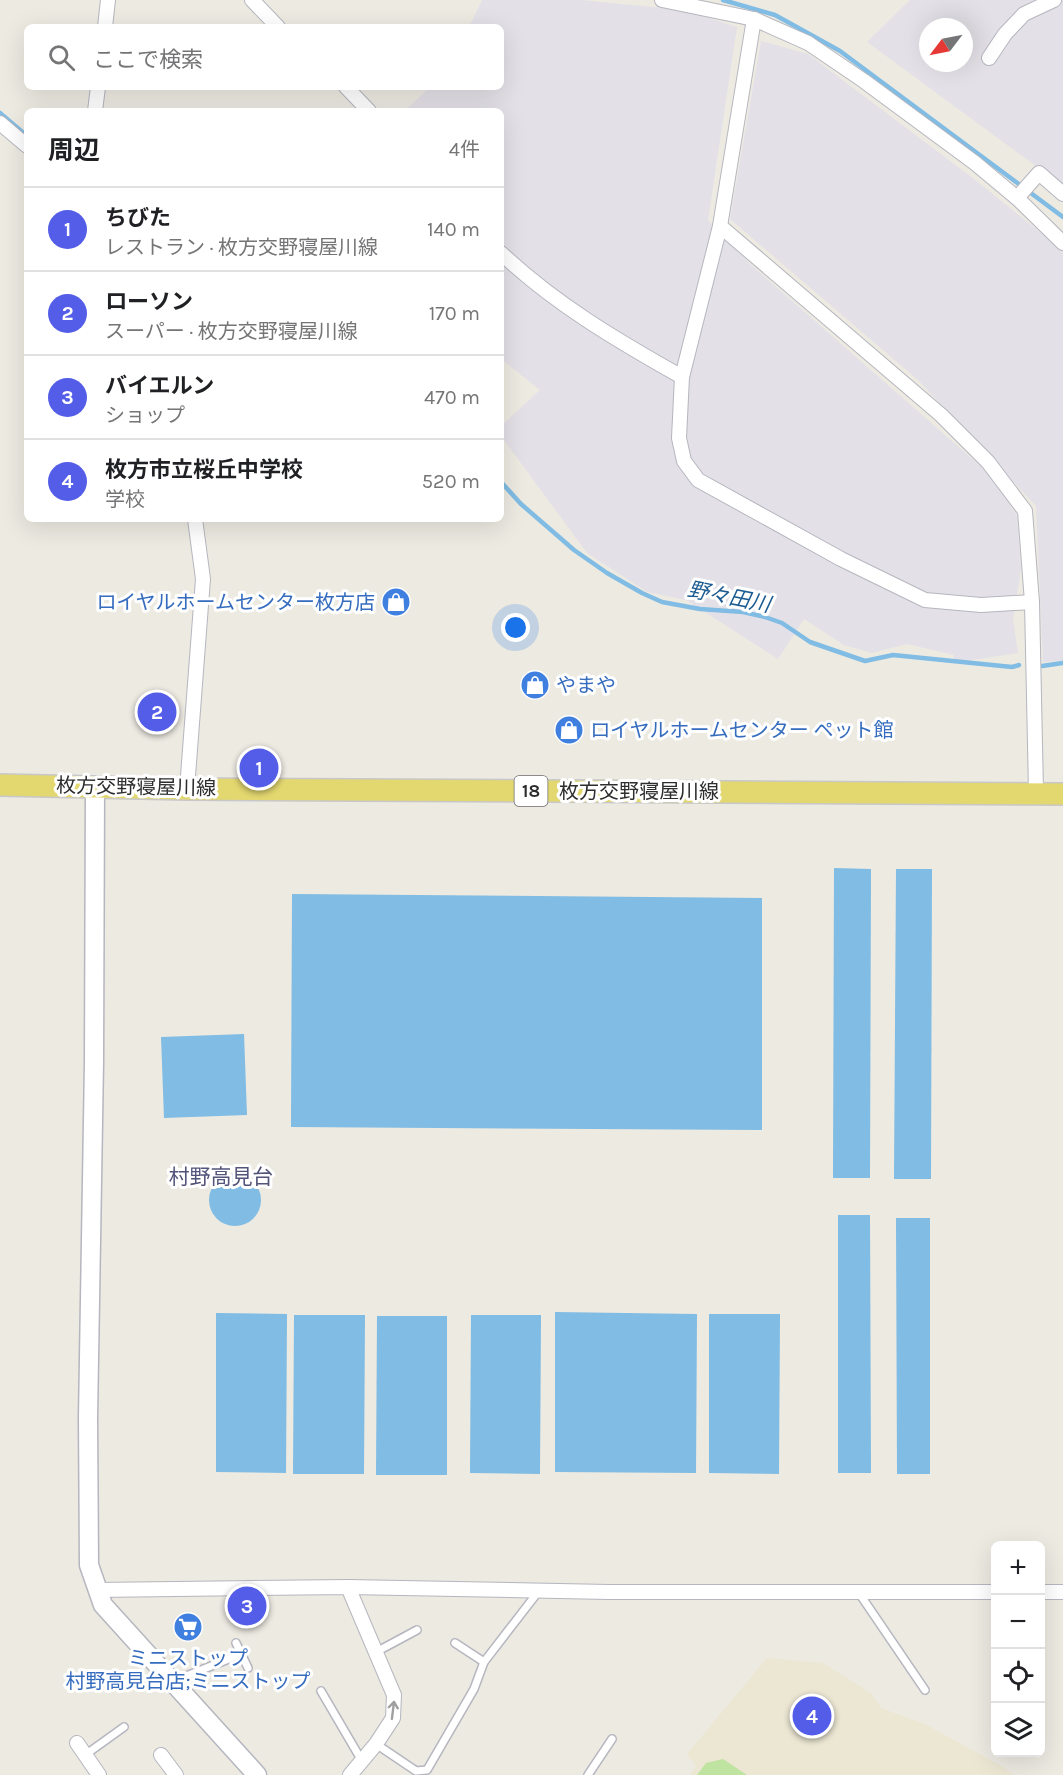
<!DOCTYPE html>
<html lang="ja">
<meta charset="utf-8">
<style>
:root{--surface:#fff;--page:#f6f6f6;--text:#202124;--muted:#757577;--line:#e0e0e0;--accent:#545de8}
body{margin:0;font-family:Karla,"Noto Sans JP",sans-serif;background:var(--page);color:var(--text)}
.controls{position:absolute;right:18px;bottom:18px;display:grid;overflow:hidden;border-radius:9px;box-shadow:0 6px 24px #0002}
.controls button{width:54px;height:54px;display:grid;place-items:center;padding:0;border:0;border-bottom:2px solid var(--line);background:var(--surface);color:var(--text);font:30px sans-serif}
.compass{position:absolute;left:919px;top:18px;width:54px;height:54px;border-radius:50%;background:var(--surface);box-shadow:0 6px 24px #0002;rotate:238deg}
.you{position:absolute;left:516px;top:628px;width:21px;height:21px;margin:-15px;border:4px solid #fff;border-radius:50%;background:#1a73e8;box-shadow:0 0 0 9px #1a73e833}
.badge{display:grid;place-items:center;width:39px;height:39px;border-radius:50%;background:var(--accent);color:#fff;font-size:20px;font-weight:700}
.pin{position:absolute;translate:-50% -50%;border:3px solid #fff;box-shadow:0 2px 6px #0006}
.list{margin:0;padding:0;list-style:none}
h2{display:flex;justify-content:space-between;align-items:center;height:78px;margin:0;padding:0 24px;font-size:26px}
h2 small{font-size:20px;font-weight:400;color:var(--muted)}
.list li{display:grid;grid-template-columns:39px 1fr auto;gap:18px;align-items:center;box-sizing:border-box;height:84px;padding:0 24px;border-top:2px solid var(--line)}
.list b{display:block;font-size:22px;white-space:nowrap}
.list p{margin:0;font-size:20px;white-space:nowrap;color:var(--muted)}
.list em{font-size:20px;font-style:normal;color:var(--muted)}
.icon{flex:none;width:33px;height:33px;fill:none;stroke:currentColor;stroke-width:2;stroke-linecap:round;stroke-linejoin:round}
.map{position:relative;flex:none;width:1063px;height:1775px;overflow:hidden}
.search{position:absolute;background:var(--surface);box-shadow:0 6px 24px #0002;left:24px;top:24px;width:480px;height:66px;display:flex;align-items:center;gap:15px;box-sizing:border-box;padding:0 21px;border-radius:9px;color:var(--muted);font-size:22px}
.panel{position:absolute;background:var(--surface);box-shadow:0 6px 24px #0002;left:24px;top:108px;width:480px;height:414px;border-radius:9px}
.map>svg:first-child{display:block}
.industrial{fill:#e3e1e7;fill-rule:evenodd}
.education{fill:#ece7d3}
.pitch{fill:#bfe3a1}
.water{fill:#80bce3}
.lines{fill:none;stroke-linecap:round;stroke-linejoin:round}
.stream{stroke:#80bce3;stroke-width:4.5}
.lane-casing{stroke:#b5b6bf;stroke-width:10}
.street-casing{stroke:#b5b6bf;stroke-width:16}
.secondary-casing{stroke:#b5b6bf;stroke-width:21}
.primary-casing{stroke:#c8c8c8;stroke-width:24}
.lane{stroke:#fff;stroke-width:7}
.street{stroke:#fff;stroke-width:14}
.secondary{stroke:#fff;stroke-width:18}
.primary{stroke:#e3d770;stroke-width:21}
.oneway{stroke:#a0a0a0}
.labels{text-anchor:middle;dominant-baseline:central;stroke-width:6;stroke-linejoin:round;paint-order:stroke}
.shield{fill:#fff;stroke:#6c6c6c;stroke-width:1.5}
.shield-label{font-size:18px;font-weight:bold;fill:#2d2d2d}
.shop-label{font-size:20px;fill:#366cbe;stroke:#fff;text-anchor:start}
.street-label{font-size:20px;fill:#2d2d2d;stroke:#fff}
.water-label{font-size:21px;font-style:italic;fill:#1c5b92;stroke:#fff}
.neighbourhood-label{font-size:21px;fill:#52547a;stroke:#fff}
</style>
<div class="map">
<svg width="1063" height="1775" viewBox="0 0 1063 1775">
<rect width="100%" height="100%" fill="#edeae2"/>
<!-- industrial -->
<g class="industrial">
<polygon points="482,0 581,0 683,10 737,27 708,220 750,264 993,477 1017,516 1021,569 1013,619 1018,653 953,663 954,655 907,644 872,653 844,645 804,619 778,659 686,600 647,592 587,553 501,436 501,426 540,390 501,359 501,111 405,111 427,90 437,87 501,87 501,27 469,27"/>
<path d="M910 0H1063V186L867 42ZM928 27H964V63H928Z"/>
<polygon points="761,41 808,54 978,182 1063,251 1063,661 1043,662 1036,506 919,381 730,219"/>
</g>
<!-- education -->
<polygon class="education" points="767,1658 823,1663 871,1693 881,1708 927,1725 1005,1768 1014,1775 690,1775 696,1766 687,1754"/>
<!-- pitch -->
<polygon class="pitch" points="723,1759 747,1775 697,1775 706,1763"/>
<!-- water -->
<g class="water">
<polygon points="834,868 871,869 870,1178 833,1178"/>
<polygon points="896,869 932,869 931,1179 894,1179"/>
<polygon points="292,894 762,898 762,1130 291,1127"/>
<polygon points="244,1034 247,1115 164,1118 161,1037"/>
<circle cx="235" cy="1200" r="26"/>
<polygon points="838,1215 870,1215 871,1473 838,1473"/>
<polygon points="896,1218 930,1218 930,1474 897,1474"/>
<polygon points="555,1312 697,1314 696,1473 555,1472"/>
<polygon points="216,1313 287,1314 286,1473 216,1472"/>
<polygon points="709,1314 780,1314 779,1474 709,1473"/>
<polygon points="294,1315 365,1315 364,1474 293,1474"/>
<polygon points="471,1315 541,1315 540,1474 470,1473"/>
<polygon points="377,1316 447,1316 447,1475 376,1475"/>
</g>
<g class="lines">
<!-- stream -->
<g class="stream">
<polyline points="723,0 775,15 840,51 1063,217"/>
<polyline points="0,113 27,136"/>
<polyline points="501,482 521,504 574,550 607,573 642,593 662,602 700,609 743,612 765,617 782,623 810,642 865,661 893,655 1012,667 1019,665"/>
<polyline points="1042,666 1063,663"/>
</g>
<!-- lane casing -->
<g class="lane-casing">
<g id="lane">
<polyline points="859,1593 925,1690"/>
<polyline points="236,1643 248,1668"/>
<polyline points="455,1643 484,1662"/>
<polyline points="376,1652 417,1630"/>
<polyline points="174,1681 241,1654"/>
<polyline points="321,1691 362,1761"/>
<polyline points="376,1744 416,1771 427,1770 474,1689 484,1662 538,1592"/>
<polyline points="85,1755 124,1727"/>
<polyline points="588,1775 612,1739"/>
</g>
</g>
<!-- street casing -->
<g class="street-casing">
<g id="street">
<polyline points="252,0 278,27"/>
<polyline points="662,0 754,19 808,43 864,81 975,163 1017,198 1063,243"/>
<polyline points="754,19 720,226 682,377 679,438 684,461 698,480 841,559 925,600 981,605 1032,602"/>
<polyline points="105,27 108,0"/>
<polyline points="989,58 1005,34 1024,14 1054,0"/>
<polyline points="346,87 369,111"/>
<polyline points="95,111 98,87"/>
<polyline points="0,123 27,146"/>
<polyline points="1017,198 1039,173 1063,194"/>
<polyline points="720,226 941,415 988,462 1025,511 1032,602 1036,792"/>
<path d="M501 253C555 304 618 341 682 377"/>
<polyline points="187,789 203,579 195,519"/>
<polyline points="348,1587 394,1695 393,1718 376,1744 350,1775"/>
<polyline points="96,1590 348,1587 609,1592 996,1592"/>
<polyline points="1040,1592 1063,1592"/>
<polyline points="77,1743 99,1775"/>
<polyline points="161,1755 176,1775"/>
</g>
</g>
<!-- secondary casing -->
<g class="secondary-casing">
<polyline id="secondary" points="95,786 94,1062 88,1418 89,1565 103,1605 257,1775"/>
</g>
<!-- primary casing -->
<g class="primary-casing">
<polyline id="primary" points="0,785 187,789 1063,794"/>
</g>
<!-- lane -->
<use href="#lane" class="lane"/>
<!-- street -->
<use href="#street" class="street"/>
<!-- secondary -->
<use href="#secondary" class="secondary"/>
<!-- primary -->
<use href="#primary" class="primary"/>
</g>
<!-- one-way arrows -->
<defs><path id="oneway-shaft" d="M-6 0H5M1.5-3L5.5 0L1.5 3" fill="none" stroke-width="1.6" stroke-linecap="round" stroke-linejoin="round" transform="scale(1.5)"/></defs>
<use class="oneway" href="#oneway-shaft" transform="translate(393 1710) rotate(-83)"/>
<!-- icons -->
<defs>
<g id="shop-disc" transform="scale(1.5)"><circle r="9.5" fill="#3f7fe0" stroke="#fff"/><path d="M-5-2.5h2.3a2.7 3.5 0 0 1 5.4 0H5L5.5 6h-11ZM-1.5-2.5h3a1.5 2.3 0 0 0-3 0Z" fill="#fff"/></g>
<g id="supermarket-disc" transform="scale(1.5)"><circle r="9.5" fill="#3f7fe0" stroke="#fff"/><path d="M-6-5.5h2.5l.6 2H6L4.5 2H-2.5L-4.4-4H-6ZM-1.5 3.2a1.3 1.3 0 1 0 .1 0ZM3 3.2a1.3 1.3 0 1 0 .1 0Z" fill="#fff"/></g>
</defs>
<g fill-rule="evenodd">
<use href="#shop-disc" x="396" y="602"/>
<use href="#shop-disc" x="535" y="685"/>
<use href="#shop-disc" x="569" y="730"/>
<use href="#supermarket-disc" x="188" y="1627"/>
</g>
<g class="labels">
<!-- shield labels -->
<rect class="shield" x="514.5" y="776" width="33" height="30" rx="4.5"/>
<g class="shield-label">
<text x="531" y="791">18</text>
</g>
<!-- shop labels -->
<g class="shop-label">
<text x="375" y="602" text-anchor="end">ロイヤルホームセンター枚方店</text>
<text x="556" y="685">やまや</text>
<text x="590" y="730">ロイヤルホームセンター ペット館</text>
<text x="188" y="1658" text-anchor="middle">ミニストップ<tspan x="188" dy="23">村野高見台店;ミニストップ</tspan></text>
</g>
<!-- street labels -->
<g class="street-label">
<text transform="translate(136 787) rotate(1)">枚方交野寝屋川線</text>
<text x="639" y="791">枚方交野寝屋川線</text>
</g>
<!-- water labels -->
<g class="water-label">
<text transform="translate(729 597) rotate(11)">野々田川</text>
</g>
<!-- neighbourhood labels -->
<g class="neighbourhood-label">
<text x="221" y="1177">村野高見台</text>
</g>
</g>
</svg>
<div class="controls">
<button>+</button>
<button>−</button>
<button><svg class="icon" aria-label="locate" viewBox="0 0 24 24"><circle cx="12" cy="12" r="6"/><path d="M12 2v4M12 18v4M2 12h4M18 12h4"/></svg></button>
<button><svg class="icon" aria-label="layers" viewBox="0 0 24 24"><path d="M12 4l9 5-9 5-9-5zM3 14l9 5 9-5"/></svg></button>
</div>
<svg class="compass" viewBox="-18 -18 36 36"><path d="M0-13l5 13h-10z" fill="#e53935"/><path d="M0 13l5-13h-10z" fill="#757577"/></svg>
<div class="you"></div>
<div class="pin badge" style="left:259px;top:768px">1</div>
<div class="pin badge" style="left:157px;top:712px">2</div>
<div class="pin badge" style="left:247px;top:1606px">3</div>
<div class="pin badge" style="left:812px;top:1716px">4</div>
<div class="search"><svg class="icon" aria-label="search" viewBox="0 0 24 24"><circle cx="10" cy="10" r="6"/><path d="M15 15l6 6"/></svg>ここで検索</div>
<section class="panel">
<h2>周辺<small>4件</small></h2>
<ul class="list">
<li><span class="badge">1</span><div><b>ちびた</b><p>レストラン · 枚方交野寝屋川線</p></div><em>140 m</em></li>
<li><span class="badge">2</span><div><b>ローソン</b><p>スーパー · 枚方交野寝屋川線</p></div><em>170 m</em></li>
<li><span class="badge">3</span><div><b>バイエルン</b><p>ショップ</p></div><em>470 m</em></li>
<li><span class="badge">4</span><div><b>枚方市立桜丘中学校</b><p>学校</p></div><em>520 m</em></li>
</ul>
</section>
</div>
